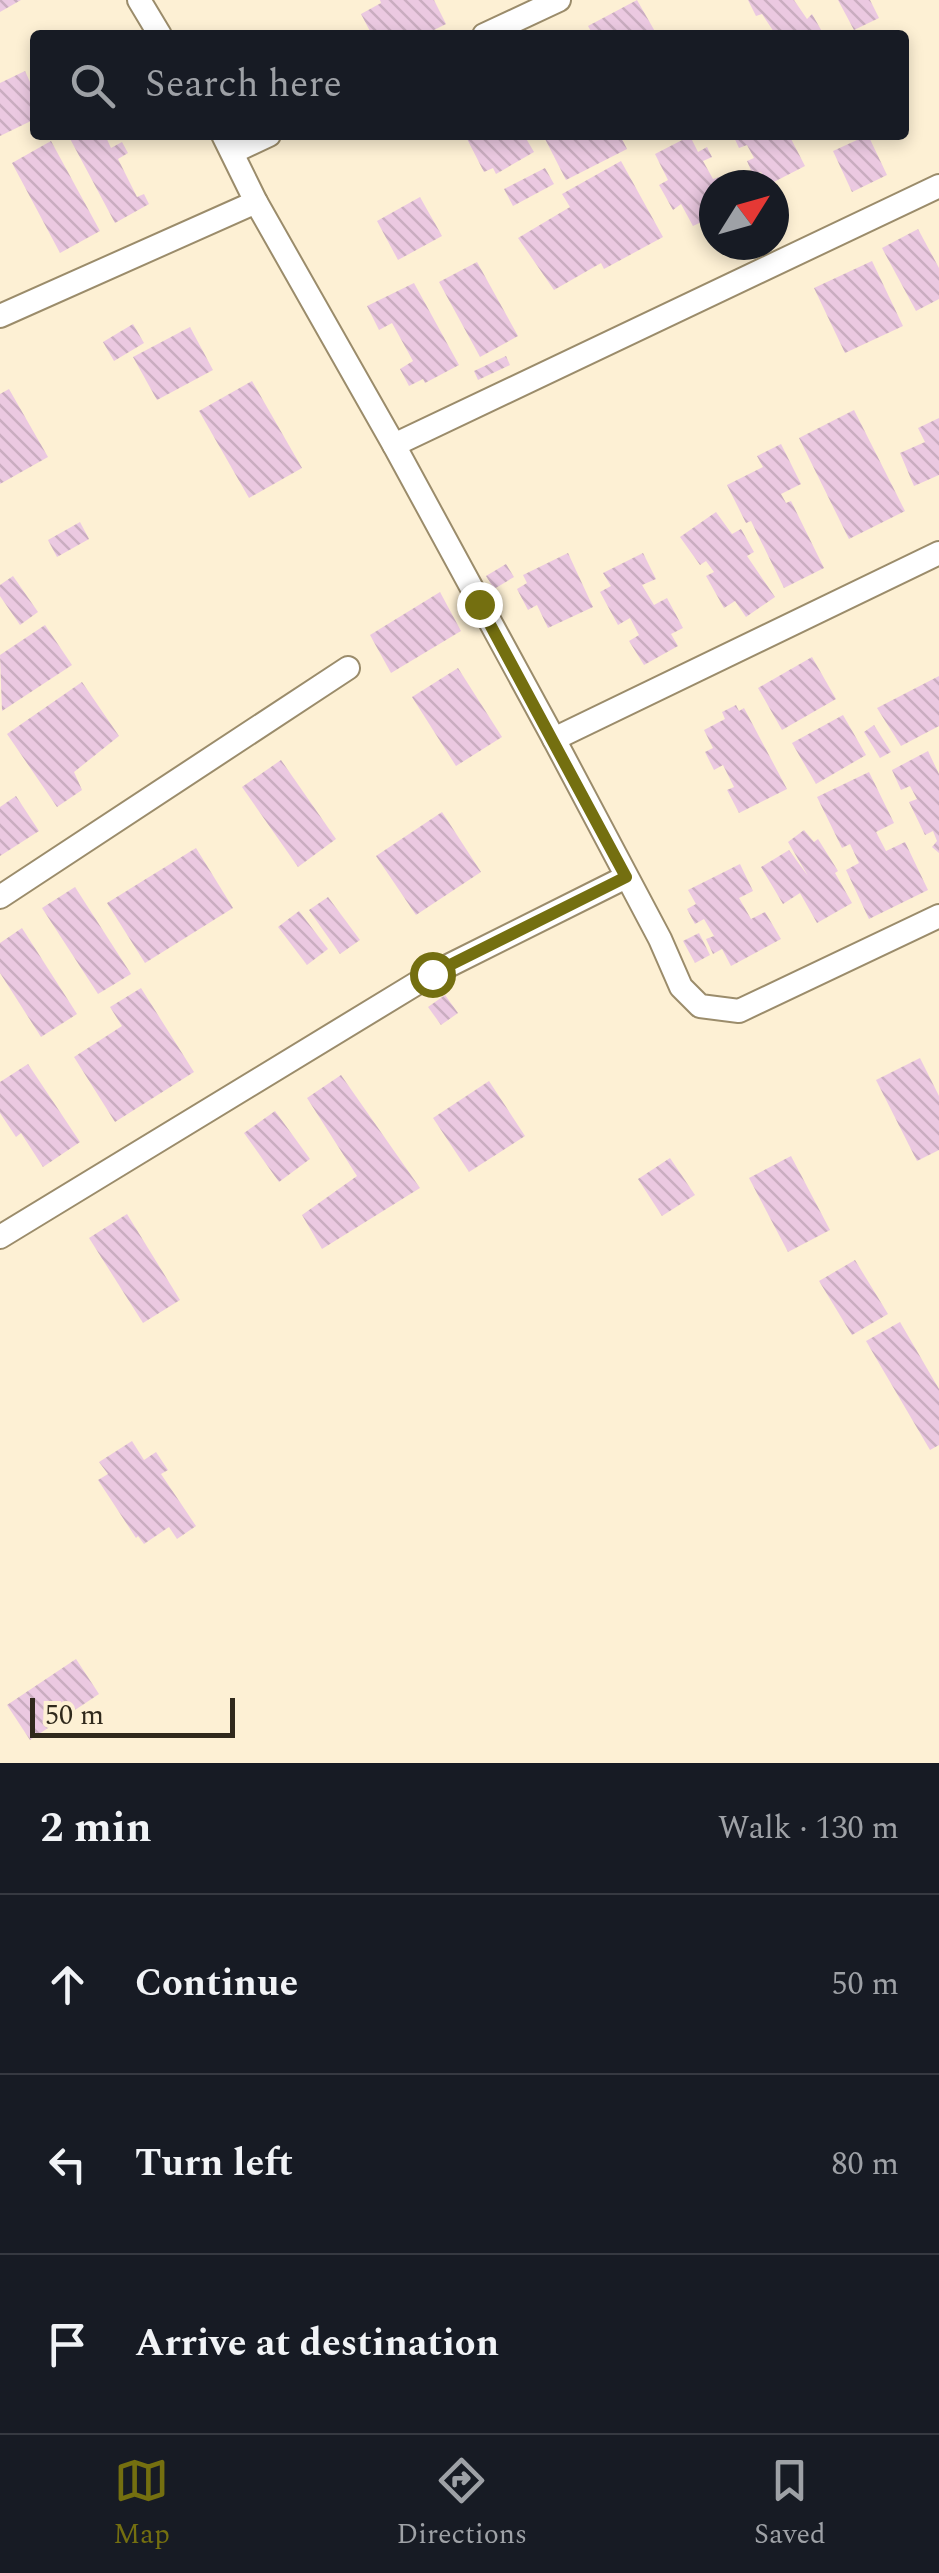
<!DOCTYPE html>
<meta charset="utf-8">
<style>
:root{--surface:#171b24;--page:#242831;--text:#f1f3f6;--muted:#9ea1a6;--line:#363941;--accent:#746f10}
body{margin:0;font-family:Spectral,serif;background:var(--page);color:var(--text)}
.compass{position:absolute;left:699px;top:170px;width:90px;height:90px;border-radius:50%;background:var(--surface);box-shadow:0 5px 15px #0003;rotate:53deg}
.scale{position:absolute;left:30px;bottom:25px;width:205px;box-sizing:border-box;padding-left:10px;border:5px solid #30291c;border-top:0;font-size:28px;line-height:35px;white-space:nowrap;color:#30291c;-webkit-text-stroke:8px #fdf0d4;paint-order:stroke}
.stop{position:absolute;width:30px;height:30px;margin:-22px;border:8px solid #746f10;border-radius:50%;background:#fff}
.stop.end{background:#746f10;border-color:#fff;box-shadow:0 2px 10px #0008}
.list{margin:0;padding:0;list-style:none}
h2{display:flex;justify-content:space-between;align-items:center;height:130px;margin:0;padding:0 40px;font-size:42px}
h2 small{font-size:32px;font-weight:400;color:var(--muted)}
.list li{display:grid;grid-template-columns:65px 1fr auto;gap:30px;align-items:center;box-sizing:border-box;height:180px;padding:0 40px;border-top:2px solid var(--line)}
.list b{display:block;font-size:38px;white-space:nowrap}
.list em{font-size:32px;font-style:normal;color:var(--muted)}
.icon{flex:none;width:55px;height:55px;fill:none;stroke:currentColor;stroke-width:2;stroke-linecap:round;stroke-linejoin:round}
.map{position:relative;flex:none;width:939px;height:1763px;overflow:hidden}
.search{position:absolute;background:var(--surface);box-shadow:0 5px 15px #0003;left:30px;right:30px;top:30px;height:110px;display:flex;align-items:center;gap:25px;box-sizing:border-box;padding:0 35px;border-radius:10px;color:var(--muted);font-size:38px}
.sheet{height:670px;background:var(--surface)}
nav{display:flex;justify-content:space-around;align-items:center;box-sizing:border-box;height:140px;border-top:2px solid var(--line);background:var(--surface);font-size:28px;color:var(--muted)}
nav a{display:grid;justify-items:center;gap:5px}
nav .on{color:var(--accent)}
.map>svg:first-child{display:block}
.building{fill:url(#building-back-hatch)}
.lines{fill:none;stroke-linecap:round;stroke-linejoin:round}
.minor-casing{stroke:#9b8c6b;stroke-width:26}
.minor{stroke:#fff;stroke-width:22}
.route{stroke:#746f10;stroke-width:12}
</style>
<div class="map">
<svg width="939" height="1763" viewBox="0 0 939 1763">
<defs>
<pattern id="building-back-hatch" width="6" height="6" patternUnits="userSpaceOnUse" patternTransform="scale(2.5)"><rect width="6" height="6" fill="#ebc9e1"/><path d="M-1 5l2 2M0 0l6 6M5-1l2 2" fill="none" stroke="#caadc0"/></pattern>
</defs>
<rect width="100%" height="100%" fill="#fdf0d4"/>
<!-- building -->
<g class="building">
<polygon points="0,0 21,0 0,12"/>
<polygon points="380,0 434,0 446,24 424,35 372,35 361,14 381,3"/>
<polygon points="637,0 657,35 593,35 588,26"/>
<polygon points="748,0 794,0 807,19 812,14 824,35 776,35 762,14 756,16"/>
<polygon points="838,0 870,0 879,18 854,30"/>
<polygon points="25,71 35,93 35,119 0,136 0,83"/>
<polygon points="68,135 105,135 111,148 122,142 128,153 118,159 137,197 144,194 149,204 115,223"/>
<polygon points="465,135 524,135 534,152 496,174 493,168 484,172"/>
<polygon points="543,135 620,135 627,149 566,180"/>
<polygon points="733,135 789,135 805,166 768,185 761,172 753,175 747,161 754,158 747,145 739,148"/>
<polygon points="868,135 887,175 852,192 833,151"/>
<polygon points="690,136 698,152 707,147 712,157 703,161 713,179 723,176 727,185 714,185 714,216 693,226 681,204 673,210 659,185 668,180 655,154"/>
<polygon points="51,141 100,231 60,253 12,163"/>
<polygon points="621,161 663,237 604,269 601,263 554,290 518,238 570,207 562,194"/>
<polygon points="545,168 554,184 513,206 504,189"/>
<polygon points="420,197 442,236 398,260 377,221"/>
<polygon points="918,229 939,268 939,299 916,311 882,248"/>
<polygon points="872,261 903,326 845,353 814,288"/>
<polygon points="477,262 518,336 480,357 439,282"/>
<polygon points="414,283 459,365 425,383 423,379 409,386 400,369 413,361 392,323 379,330 367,306"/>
<polygon points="133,324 144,343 114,361 103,342"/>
<polygon points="190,327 213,370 157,400 133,357"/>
<polygon points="506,356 510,365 478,380 474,371"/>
<polygon points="252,381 302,468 249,498 199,411"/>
<polygon points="9,389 48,457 0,484 0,394"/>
<polygon points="854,410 905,511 849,539 799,438"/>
<polygon points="939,418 939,475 914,486 900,453 925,442 918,428"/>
<polygon points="781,444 801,484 781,494 786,503 791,501 824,568 784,588 751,521 746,523 727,485 763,467 757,456"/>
<polygon points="716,512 732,534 741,529 754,552 747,556 775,597 746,617 735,601 724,608 706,576 714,572 706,561 700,565 680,537"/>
<polygon points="80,522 89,539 57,557 48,540"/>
<polygon points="568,553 593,607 548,628 537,605 528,610 517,589 527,583 523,575"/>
<polygon points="643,553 656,579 642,585 654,605 667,598 683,628 671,634 678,646 644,665 629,641 639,635 630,618 618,625 600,592 611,586 603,573"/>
<polygon points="506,564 514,577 494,589 486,576"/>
<polygon points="13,576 38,612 20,625 0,596 0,585"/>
<polygon points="440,592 461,631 391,673 370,635"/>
<polygon points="45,625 72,665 2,711 0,655"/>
<polygon points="812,657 836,699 782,730 758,688"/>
<polygon points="458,668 502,737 456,766 412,697"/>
<polygon points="939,676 939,726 901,746 877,708"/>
<polygon points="82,682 119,736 74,772 82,790 57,807 7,734"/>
<polygon points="736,705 739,711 744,708 787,789 739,813 727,790 734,787 723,765 714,770 705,752 713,748 704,730 725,719 722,712"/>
<polygon points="843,715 866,755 816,784 792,743"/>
<polygon points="874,725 891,752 880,758 864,732"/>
<polygon points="928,751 939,774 939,853 932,847 937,841 933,831 925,835 909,802 917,799 910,786 901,790 892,770"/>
<polygon points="281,760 336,839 298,867 242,787"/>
<polygon points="869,772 894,823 876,832 886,851 905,842 928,890 869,919 846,870 859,863 850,844 842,848 817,797"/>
<polygon points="16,796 39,831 0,856 0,807"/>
<polygon points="442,812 481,872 416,915 376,856"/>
<polygon points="804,830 814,842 818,839 838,871 835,873 852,903 817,923 800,893 783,904 761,867 789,850 808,876 788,842"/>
<polygon points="196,848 233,908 145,963 107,903"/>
<polygon points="740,864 753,891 739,898 751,919 765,912 781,939 731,966 722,949 713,954 706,939 714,936 704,919 695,924 687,909 696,904 688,890"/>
<polygon points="75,887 131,974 98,994 42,908"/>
<polygon points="328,897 360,940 340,954 309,910"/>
<polygon points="299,911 328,949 307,965 278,927"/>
<polygon points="22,928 77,1014 41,1037 0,973 0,943"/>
<polygon points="699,933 710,955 695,963 683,941"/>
<polygon points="141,988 194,1072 115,1122 74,1057 122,1026 110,1007"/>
<polygon points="445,995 458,1013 441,1025 428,1007"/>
<polygon points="920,1058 939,1096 939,1150 917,1161 876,1080"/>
<polygon points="28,1064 80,1142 43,1167 21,1133 16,1137 0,1113 0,1082"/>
<polygon points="341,1075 420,1188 322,1249 302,1215 357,1176 307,1098"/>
<polygon points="489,1081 525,1136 469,1172 433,1118"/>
<polygon points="275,1111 310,1159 279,1182 244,1133"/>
<polygon points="791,1156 830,1230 788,1252 749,1178"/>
<polygon points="670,1158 695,1195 662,1216 638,1179"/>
<polygon points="127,1214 180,1300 143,1323 89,1238"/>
<polygon points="855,1260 888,1314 852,1335 819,1281"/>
<polygon points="900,1322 939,1389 939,1445 930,1450 866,1341"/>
<polygon points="132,1441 144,1460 156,1452 168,1470 161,1474 196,1526 177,1539 169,1527 144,1544 138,1536 136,1538 98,1480 108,1474 99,1462"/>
<polygon points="76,1659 99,1694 30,1740 7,1705"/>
</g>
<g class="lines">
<!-- minor casing -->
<g class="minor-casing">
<g id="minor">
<polyline points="139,0 160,35"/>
<polyline points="484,35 559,0"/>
<polyline points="223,135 256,202 394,445 554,739 660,939 681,987 700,1006 739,1011 939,916"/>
<polyline points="233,152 269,135"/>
<polyline points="0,316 256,202"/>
<polyline points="394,445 939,186"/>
<polyline points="554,739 939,553"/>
<polyline points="0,897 348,668"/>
<polyline points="0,1237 432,974 626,877"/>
</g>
</g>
<!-- minor -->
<use href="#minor" class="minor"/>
</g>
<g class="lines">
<!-- route -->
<polyline class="route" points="432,974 626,877 479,604"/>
</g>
</svg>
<svg class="compass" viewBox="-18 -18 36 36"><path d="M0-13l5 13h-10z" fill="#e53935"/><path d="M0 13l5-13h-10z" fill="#9ea1a6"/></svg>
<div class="scale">50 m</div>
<div class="stop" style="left:432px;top:974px"></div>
<div class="stop end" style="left:479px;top:604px"></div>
<div class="search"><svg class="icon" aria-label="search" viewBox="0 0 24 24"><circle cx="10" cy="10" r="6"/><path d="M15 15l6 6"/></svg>Search here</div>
</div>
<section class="sheet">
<h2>2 min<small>Walk · 130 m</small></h2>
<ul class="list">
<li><svg class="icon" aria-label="ahead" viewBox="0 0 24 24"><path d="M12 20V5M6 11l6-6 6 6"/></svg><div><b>Continue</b></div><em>50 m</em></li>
<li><svg class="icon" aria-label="left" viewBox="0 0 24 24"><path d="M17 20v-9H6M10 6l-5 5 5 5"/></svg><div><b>Turn left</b></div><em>80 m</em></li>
<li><svg class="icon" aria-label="arrive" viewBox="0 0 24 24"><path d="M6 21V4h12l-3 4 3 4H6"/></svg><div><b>Arrive at destination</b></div></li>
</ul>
</section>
<nav>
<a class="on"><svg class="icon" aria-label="map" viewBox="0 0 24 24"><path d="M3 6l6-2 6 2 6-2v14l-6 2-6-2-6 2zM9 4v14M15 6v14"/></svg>Map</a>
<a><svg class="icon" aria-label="directions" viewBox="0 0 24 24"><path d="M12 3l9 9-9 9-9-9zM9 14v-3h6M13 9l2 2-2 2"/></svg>Directions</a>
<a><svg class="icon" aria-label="saved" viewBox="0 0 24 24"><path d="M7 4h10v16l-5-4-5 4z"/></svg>Saved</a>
</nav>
